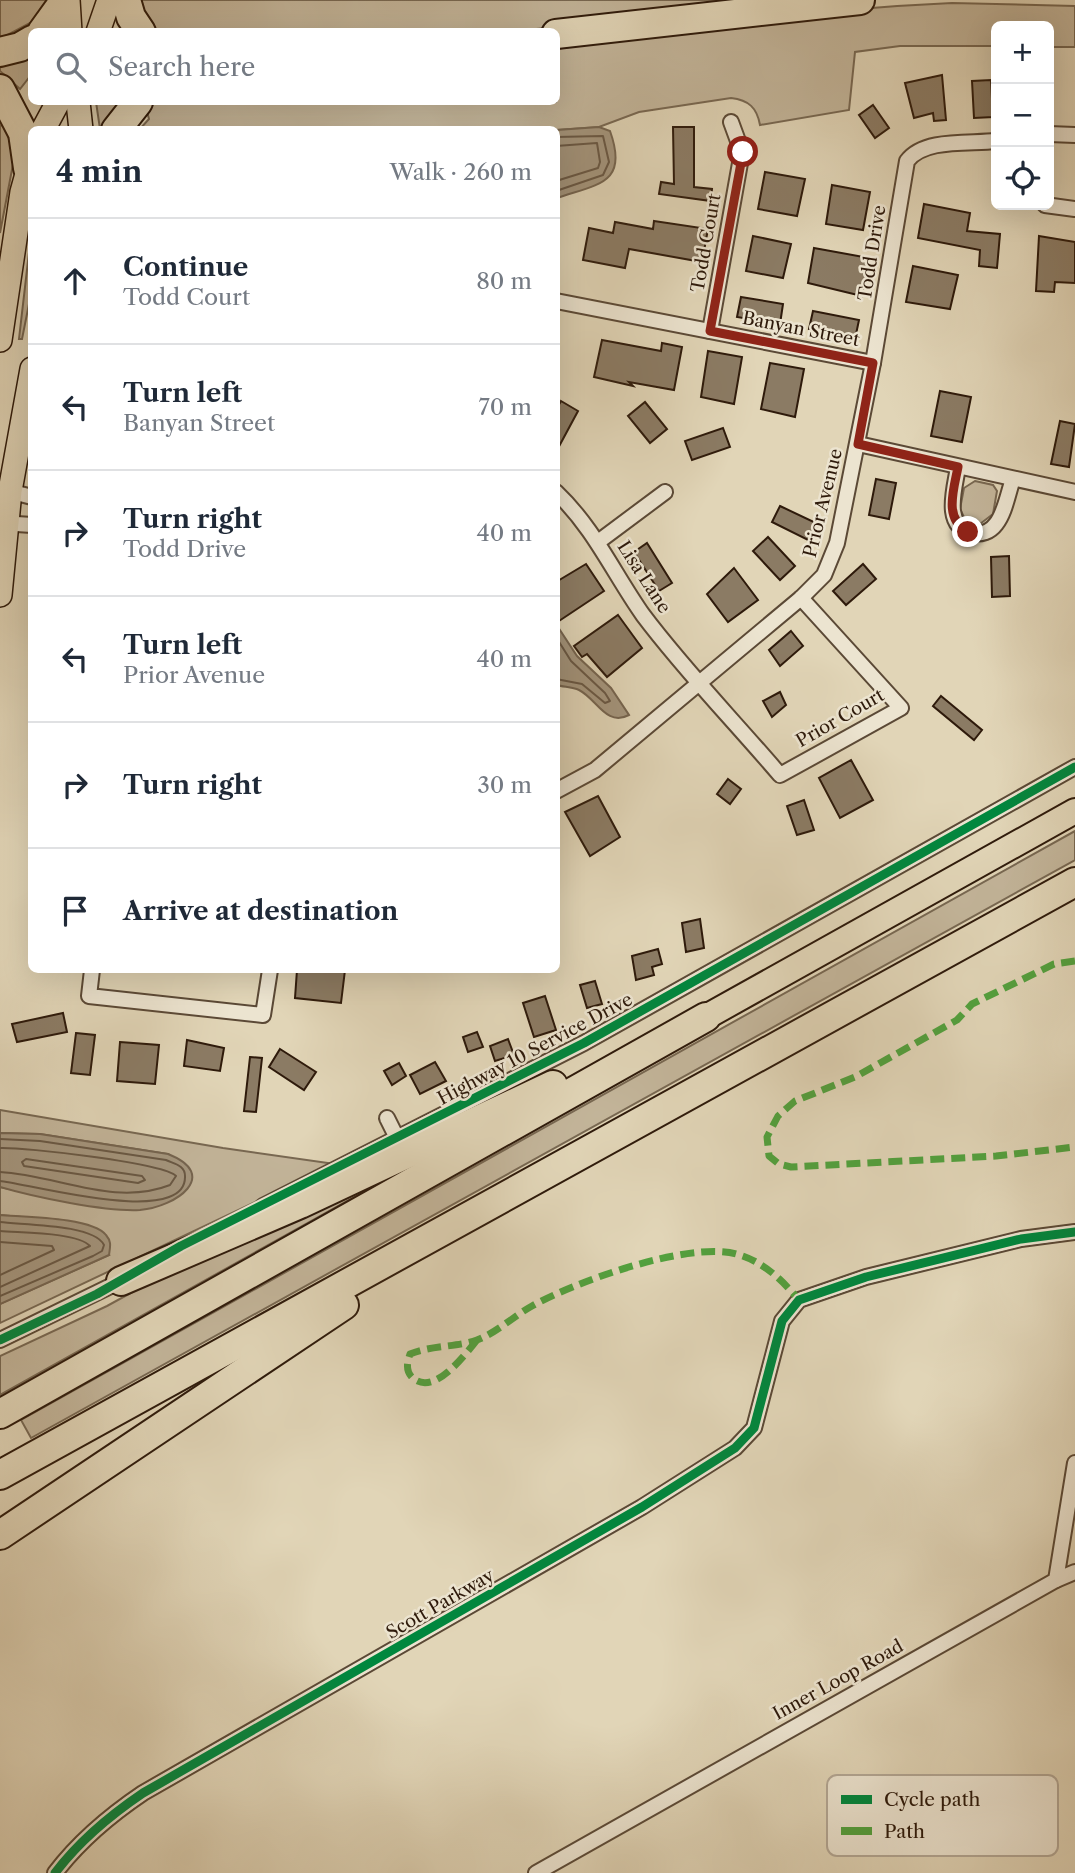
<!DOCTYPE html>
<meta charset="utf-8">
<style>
:root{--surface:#fff;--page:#f6f6f7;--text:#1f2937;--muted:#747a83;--line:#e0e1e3}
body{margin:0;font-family:"Libre Caslon Text",serif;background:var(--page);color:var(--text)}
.controls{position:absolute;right:21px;top:21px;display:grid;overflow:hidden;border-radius:10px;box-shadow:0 7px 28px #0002}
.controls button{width:63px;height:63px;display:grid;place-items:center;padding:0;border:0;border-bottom:2px solid var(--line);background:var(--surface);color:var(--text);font:35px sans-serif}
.stop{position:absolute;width:21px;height:21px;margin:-16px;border:5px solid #8f2418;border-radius:50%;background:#fff}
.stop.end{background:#8f2418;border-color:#fff;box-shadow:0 2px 7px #0008}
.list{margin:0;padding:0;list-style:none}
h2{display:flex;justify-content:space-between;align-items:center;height:91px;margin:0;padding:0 28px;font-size:30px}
h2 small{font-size:23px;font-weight:400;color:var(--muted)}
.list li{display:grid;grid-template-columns:46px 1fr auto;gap:21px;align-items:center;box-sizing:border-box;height:126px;padding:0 28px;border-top:2px solid var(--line)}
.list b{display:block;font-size:26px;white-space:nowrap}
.list p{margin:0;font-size:23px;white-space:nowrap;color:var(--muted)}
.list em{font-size:23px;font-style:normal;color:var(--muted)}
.icon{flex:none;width:38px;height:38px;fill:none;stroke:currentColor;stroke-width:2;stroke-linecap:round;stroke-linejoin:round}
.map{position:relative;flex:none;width:1075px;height:1873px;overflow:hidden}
.search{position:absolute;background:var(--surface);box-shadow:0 7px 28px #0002;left:28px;top:28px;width:532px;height:77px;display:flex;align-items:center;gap:18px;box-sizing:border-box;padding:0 24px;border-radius:10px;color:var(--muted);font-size:26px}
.panel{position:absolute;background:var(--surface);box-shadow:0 7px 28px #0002;left:28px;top:126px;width:532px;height:847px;border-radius:10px}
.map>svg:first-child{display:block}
.green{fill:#c3b59a;stroke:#786852;stroke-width:2}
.water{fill:#a4957d;stroke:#75644f;stroke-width:2}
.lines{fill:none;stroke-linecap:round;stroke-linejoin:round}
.shore{stroke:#695844;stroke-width:2}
.building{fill:#8b7b64;stroke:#2e1a0b;stroke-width:2}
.minor-casing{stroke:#5b4936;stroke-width:18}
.primary-casing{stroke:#2e1a0b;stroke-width:26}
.trunk-casing{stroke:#2e1a0b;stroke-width:28}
.motorway-casing{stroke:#2e1a0b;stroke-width:32}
.minor{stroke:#ece4d0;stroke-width:14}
.primary{stroke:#e1d5b7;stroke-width:23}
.trunk{stroke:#e1d5b7;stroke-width:24}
.motorway{stroke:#e1d5b7;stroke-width:28}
.quiet{stroke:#52a13e;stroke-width:7;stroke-dasharray:14 7;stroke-linecap:butt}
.cycleway-casing{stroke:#ece4d0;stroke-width:13}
.cycleway{stroke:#00873e;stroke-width:9}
.route{stroke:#8f2418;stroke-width:9}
.labels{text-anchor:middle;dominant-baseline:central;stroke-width:5;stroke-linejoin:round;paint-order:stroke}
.street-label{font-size:18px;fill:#2e1a0b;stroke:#ece4d0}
.key{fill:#ece4d0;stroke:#b3a795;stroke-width:2}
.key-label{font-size:19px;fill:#2e1a0b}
</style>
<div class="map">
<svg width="1075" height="1873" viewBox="0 0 1075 1873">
<rect width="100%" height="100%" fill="#e1d5b7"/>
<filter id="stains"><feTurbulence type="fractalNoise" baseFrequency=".00286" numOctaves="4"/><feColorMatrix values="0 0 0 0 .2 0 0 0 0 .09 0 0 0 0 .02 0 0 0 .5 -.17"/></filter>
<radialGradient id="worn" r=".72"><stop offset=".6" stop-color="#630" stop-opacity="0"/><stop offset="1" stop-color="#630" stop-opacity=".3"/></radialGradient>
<!-- green -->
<g class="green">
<polygon points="0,0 49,0 32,22 0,39"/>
<polygon points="136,0 772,0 772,4 507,32 155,31"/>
<path d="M952 3 1075 6V47H1049V26H996V46H900L855 52 849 110 760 125C757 108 749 100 731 98L639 112 599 127 557 130H139L149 119 146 108 157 102H556L557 49C687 26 820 9 952 3Z"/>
<polygon points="31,49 31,75 20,89 0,71 0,60"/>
<polygon points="96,102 126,102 108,129 100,129"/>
<polygon points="4,120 14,159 0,233 0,127"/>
<polygon points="31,235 31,294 22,339 19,339"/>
<polygon points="975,481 993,485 997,491 993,514 980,524 965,519 960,509 964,488"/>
<polygon points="1075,831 1075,860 31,1438 21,1420"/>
<polygon points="0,1110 223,1148 335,1164 0,1323 0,1304 109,1255 65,1221 0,1215 0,1187 65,1201 138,1210 168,1154 40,1134 0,1133"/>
<polygon points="369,1180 372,1187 0,1395 0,1356 107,1306 180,1266"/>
</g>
<!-- water -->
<g class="water">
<path d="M599 127 610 131C629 184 598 184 557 198V130Z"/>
<path d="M556 624 577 656 611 688 629 715C606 727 597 699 579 690 572 687 563 687 557 685Z"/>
<path d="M0 1133 40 1134 168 1154C221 1175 176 1207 140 1210 106 1212 34 1197 0 1187Z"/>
<path d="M0 1215C23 1217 92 1217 106 1235 112 1242 110 1247 109 1255L0 1304Z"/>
</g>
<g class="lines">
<!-- shore -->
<g class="shore">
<polyline points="556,137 603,136 609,162 603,175 556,191"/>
<polyline points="556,146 597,143 600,162 598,168 556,181"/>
<polyline points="556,637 571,661 605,693 610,701 605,703 582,684 556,679"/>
<path d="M0 1139 40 1141 166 1160C174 1164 185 1165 185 1176 187 1229 26 1183 0 1181"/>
<path d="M0 1148C24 1147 164 1163 176 1176L170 1185C114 1207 57 1175 0 1172"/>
<polygon points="26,1159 142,1176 145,1180 138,1183 24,1166 22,1162"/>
<path d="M0 1222C23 1225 94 1224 104 1245L102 1251 93 1256 0 1296"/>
<path d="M0 1231C20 1233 77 1232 90 1246L0 1287"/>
<polyline points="0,1242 52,1246 54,1250 0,1275"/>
</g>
</g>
<!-- building -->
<g class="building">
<polygon points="942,75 946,120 934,121 933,113 914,118 905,83"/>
<polygon points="991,80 993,117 974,118 972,81"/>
<polygon points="873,105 889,128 875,138 859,115"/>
<polygon points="673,127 694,127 694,187 712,189 711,201 659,194 661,182 674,184"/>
<polygon points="765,172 805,179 797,216 758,209"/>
<polygon points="832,185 870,192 863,230 826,224"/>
<polygon points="924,204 970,213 967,231 1000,234 997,268 979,266 980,250 918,238"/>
<polygon points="654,221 708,229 702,262 629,249 625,268 583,260 589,228 613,233 615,222 653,229"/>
<polygon points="753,236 791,244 783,278 746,271"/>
<polygon points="1039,236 1075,242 1075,283 1055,282 1054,292 1036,291"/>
<polygon points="814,248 869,258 862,296 808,283"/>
<polygon points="913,266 958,275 950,309 906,302"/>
<polygon points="741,297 783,304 780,324 737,317"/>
<polygon points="813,311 859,320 855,339 809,329"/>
<polygon points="602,340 661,351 662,343 682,347 674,390 629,382 633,386 594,377"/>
<polygon points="708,351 742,357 734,404 701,397"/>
<polygon points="770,363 804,369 795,417 761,409"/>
<polygon points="940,391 971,397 962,442 931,436"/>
<polygon points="561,401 578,411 556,452 556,410"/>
<polygon points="645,402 667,429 650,443 628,416"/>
<polygon points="1060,421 1075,424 1069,467 1051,464"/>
<polygon points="723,428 730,447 692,460 685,441"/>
<polygon points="876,479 896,483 889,519 869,515"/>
<polygon points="780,506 818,524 810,541 772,522"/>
<polygon points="768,537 795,566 780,580 753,551"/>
<polygon points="647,543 672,583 659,591 634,552"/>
<polygon points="1009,556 1010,596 992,597 991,557"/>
<polygon points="586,564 604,591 556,623 556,582"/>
<polygon points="863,564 876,579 846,605 833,591"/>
<polygon points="734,568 758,600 728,622 707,594"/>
<polygon points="618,615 642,648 607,677 587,654 582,657 574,646"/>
<polygon points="791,631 803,646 780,666 769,650"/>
<polygon points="780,692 786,705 772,717 763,701"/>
<polygon points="941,696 982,730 974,740 933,706"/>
<polygon points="851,760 873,800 840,818 819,778"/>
<polygon points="728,779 741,789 730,804 717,794"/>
<polygon points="598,796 620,837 590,856 565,812"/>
<polygon points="804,800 814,830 797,835 787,806"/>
<polygon points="700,919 704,948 686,952 682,923"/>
<polygon points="658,949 662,964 652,967 654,975 636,980 632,956"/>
<polygon points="297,970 345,970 341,1003 295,998"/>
<polygon points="595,981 602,1004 587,1008 580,985"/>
<polygon points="545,996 556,1030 534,1037 523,1003"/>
<polygon points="63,1013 67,1032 17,1042 12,1024"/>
<polygon points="477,1032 483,1047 468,1052 463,1037"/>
<polygon points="76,1033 95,1035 90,1075 71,1073"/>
<polygon points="508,1039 514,1055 495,1061 490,1046"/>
<polygon points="187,1040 224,1048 220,1071 184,1066"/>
<polygon points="120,1042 159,1045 155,1084 117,1081"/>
<polygon points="280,1049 316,1072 304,1090 269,1067"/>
<polygon points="250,1057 262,1058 256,1112 244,1111"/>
<polygon points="435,1062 446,1081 420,1094 410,1075"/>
<polygon points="399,1063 406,1076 392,1085 384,1071"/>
</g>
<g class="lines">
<!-- minor casing -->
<g class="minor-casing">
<g id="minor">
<polyline points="1049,134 1075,135"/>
<polyline points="1045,205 1075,209"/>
<polyline points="556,301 873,363"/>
<polyline points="710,331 742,152 731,122"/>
<polyline points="858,444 1075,492"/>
<path d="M958 467C955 488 942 526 972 533 981 535 990 532 996 524 1005 513 1008 493 1013 479"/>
<polyline points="5,490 32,497"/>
<path d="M556 492C594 528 614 574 643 615 685 671 735 722 780 775L901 708 801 598"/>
<polyline points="1,523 32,525"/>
<polyline points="598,542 665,492"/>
<path d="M556 791 595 770 801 598 824 575 837 543 873 363 907 161C924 138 969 144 996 141"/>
<polyline points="92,970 89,996 263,1015 270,970"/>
<polyline points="387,1118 397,1138"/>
<polyline points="263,1206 584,1043 1075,767"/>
<polyline points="0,1340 125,1279"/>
<polyline points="1056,1580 1075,1572"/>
<path d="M55 1873C80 1840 109 1816 143 1793L642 1507 735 1448 754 1428 782 1321 799 1300 866 1277 1021 1239 1075 1232"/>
<polyline points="536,1873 1056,1580 1075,1463"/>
</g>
</g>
<!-- primary casing -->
<g class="primary-casing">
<g id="primary">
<polyline points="68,0 70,32"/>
<polyline points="98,32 109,0"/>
<polyline points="78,102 81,130"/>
<polyline points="43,130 58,102"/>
<polyline points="0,340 22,192 32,156"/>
<polyline points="0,595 10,491 32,369"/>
</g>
</g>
<!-- trunk casing -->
<g class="trunk-casing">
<polyline id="trunk" points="706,1017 1075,811"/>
</g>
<!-- motorway casing -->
<g class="motorway-casing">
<g id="motorway">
<polyline points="126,0 131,17 141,32"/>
<polyline points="42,32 65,0"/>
<polyline points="556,34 860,0"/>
<polyline points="0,52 20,47 32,40"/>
<polyline points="0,89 23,133 28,168"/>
<polyline points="116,130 138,102"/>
<polyline points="121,1281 300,1204 553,1085"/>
<polyline points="0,1414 706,1017"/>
<polyline points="0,1475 1075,882"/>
<polyline points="0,1535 344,1305"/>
</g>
</g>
<!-- minor -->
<use href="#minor" class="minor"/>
<!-- primary -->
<use href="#primary" class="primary"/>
<!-- trunk -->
<use href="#trunk" class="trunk"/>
<!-- motorway -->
<use href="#motorway" class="motorway"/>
<!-- quiet -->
<g class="quiet">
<polyline points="1075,961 1054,964 972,1004 957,1020 855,1077 795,1101 778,1116 767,1137 769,1156 779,1164 791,1167 996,1156 1075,1147"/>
<path d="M477 1340C465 1354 436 1395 414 1379 405 1372 407 1363 410 1354 432 1345 459 1347 477 1340 496 1333 514 1316 532 1306 575 1282 688 1241 736 1254 763 1261 782 1280 799 1300"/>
</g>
<!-- cycleway casing -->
<g class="cycleway-casing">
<g id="cycleway">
<polyline points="0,1340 97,1294 181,1246 584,1043 1075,767"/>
<path d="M55 1873C80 1840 109 1816 143 1793L642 1507 735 1448 754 1428 782 1321 799 1300 866 1277 1021 1239 1075 1232"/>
</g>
</g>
<!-- cycleway -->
<use href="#cycleway" class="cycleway"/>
</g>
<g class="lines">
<!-- route -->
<path class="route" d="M743 152 710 331 873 363 858 444 958 467C954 489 943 519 968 532"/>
</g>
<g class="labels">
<!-- street labels -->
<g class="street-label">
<text transform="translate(706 243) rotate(-80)">Todd Court</text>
<text transform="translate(872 253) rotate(-81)">Todd Drive</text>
<text transform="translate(801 329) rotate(11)">Banyan Street</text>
<text transform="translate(823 503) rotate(-76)">Prior Avenue</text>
<text transform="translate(644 577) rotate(57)">Lisa Lane</text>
<text transform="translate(840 718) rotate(-30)">Prior Court</text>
<text transform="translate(535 1049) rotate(-28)">Highway 10 Service Drive</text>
<text transform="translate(440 1604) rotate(-30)">Scott Parkway</text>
<text transform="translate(838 1680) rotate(-29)">Inner Loop Road</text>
</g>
</g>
<!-- legend -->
<rect x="827" y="1775" width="231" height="81" rx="10" class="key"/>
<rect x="841" y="1795" width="31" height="9" fill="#00873e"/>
<rect x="841" y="1827" width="31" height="8" fill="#52a13e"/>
<g class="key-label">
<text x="884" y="1806">Cycle path</text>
<text x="884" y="1838">Path</text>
</g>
<rect width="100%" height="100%" filter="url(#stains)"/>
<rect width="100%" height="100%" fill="url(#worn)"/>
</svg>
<div class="controls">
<button>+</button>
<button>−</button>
<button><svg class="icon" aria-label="locate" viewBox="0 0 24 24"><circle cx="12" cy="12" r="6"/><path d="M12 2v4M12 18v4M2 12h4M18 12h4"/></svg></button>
</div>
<div class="stop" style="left:743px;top:152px"></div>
<div class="stop end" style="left:968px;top:532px"></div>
<div class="search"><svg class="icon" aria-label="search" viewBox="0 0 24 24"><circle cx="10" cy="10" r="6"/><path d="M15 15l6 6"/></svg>Search here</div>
<section class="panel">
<h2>4 min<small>Walk · 260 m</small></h2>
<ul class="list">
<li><svg class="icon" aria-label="ahead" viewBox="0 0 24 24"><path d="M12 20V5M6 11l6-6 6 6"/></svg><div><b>Continue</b><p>Todd Court</p></div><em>80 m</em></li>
<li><svg class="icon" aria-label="left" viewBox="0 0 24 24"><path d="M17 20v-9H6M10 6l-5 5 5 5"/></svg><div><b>Turn left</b><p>Banyan Street</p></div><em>70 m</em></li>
<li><svg class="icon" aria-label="right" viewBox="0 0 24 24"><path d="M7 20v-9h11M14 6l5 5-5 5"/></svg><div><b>Turn right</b><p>Todd Drive</p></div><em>40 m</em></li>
<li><svg class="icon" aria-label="left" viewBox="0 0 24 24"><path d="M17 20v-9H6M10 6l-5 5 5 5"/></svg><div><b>Turn left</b><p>Prior Avenue</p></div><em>40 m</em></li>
<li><svg class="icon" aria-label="right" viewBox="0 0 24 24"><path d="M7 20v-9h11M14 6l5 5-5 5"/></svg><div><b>Turn right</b></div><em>30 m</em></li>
<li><svg class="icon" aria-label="arrive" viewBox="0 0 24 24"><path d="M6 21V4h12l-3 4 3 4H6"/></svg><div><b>Arrive at destination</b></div></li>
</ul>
</section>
</div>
